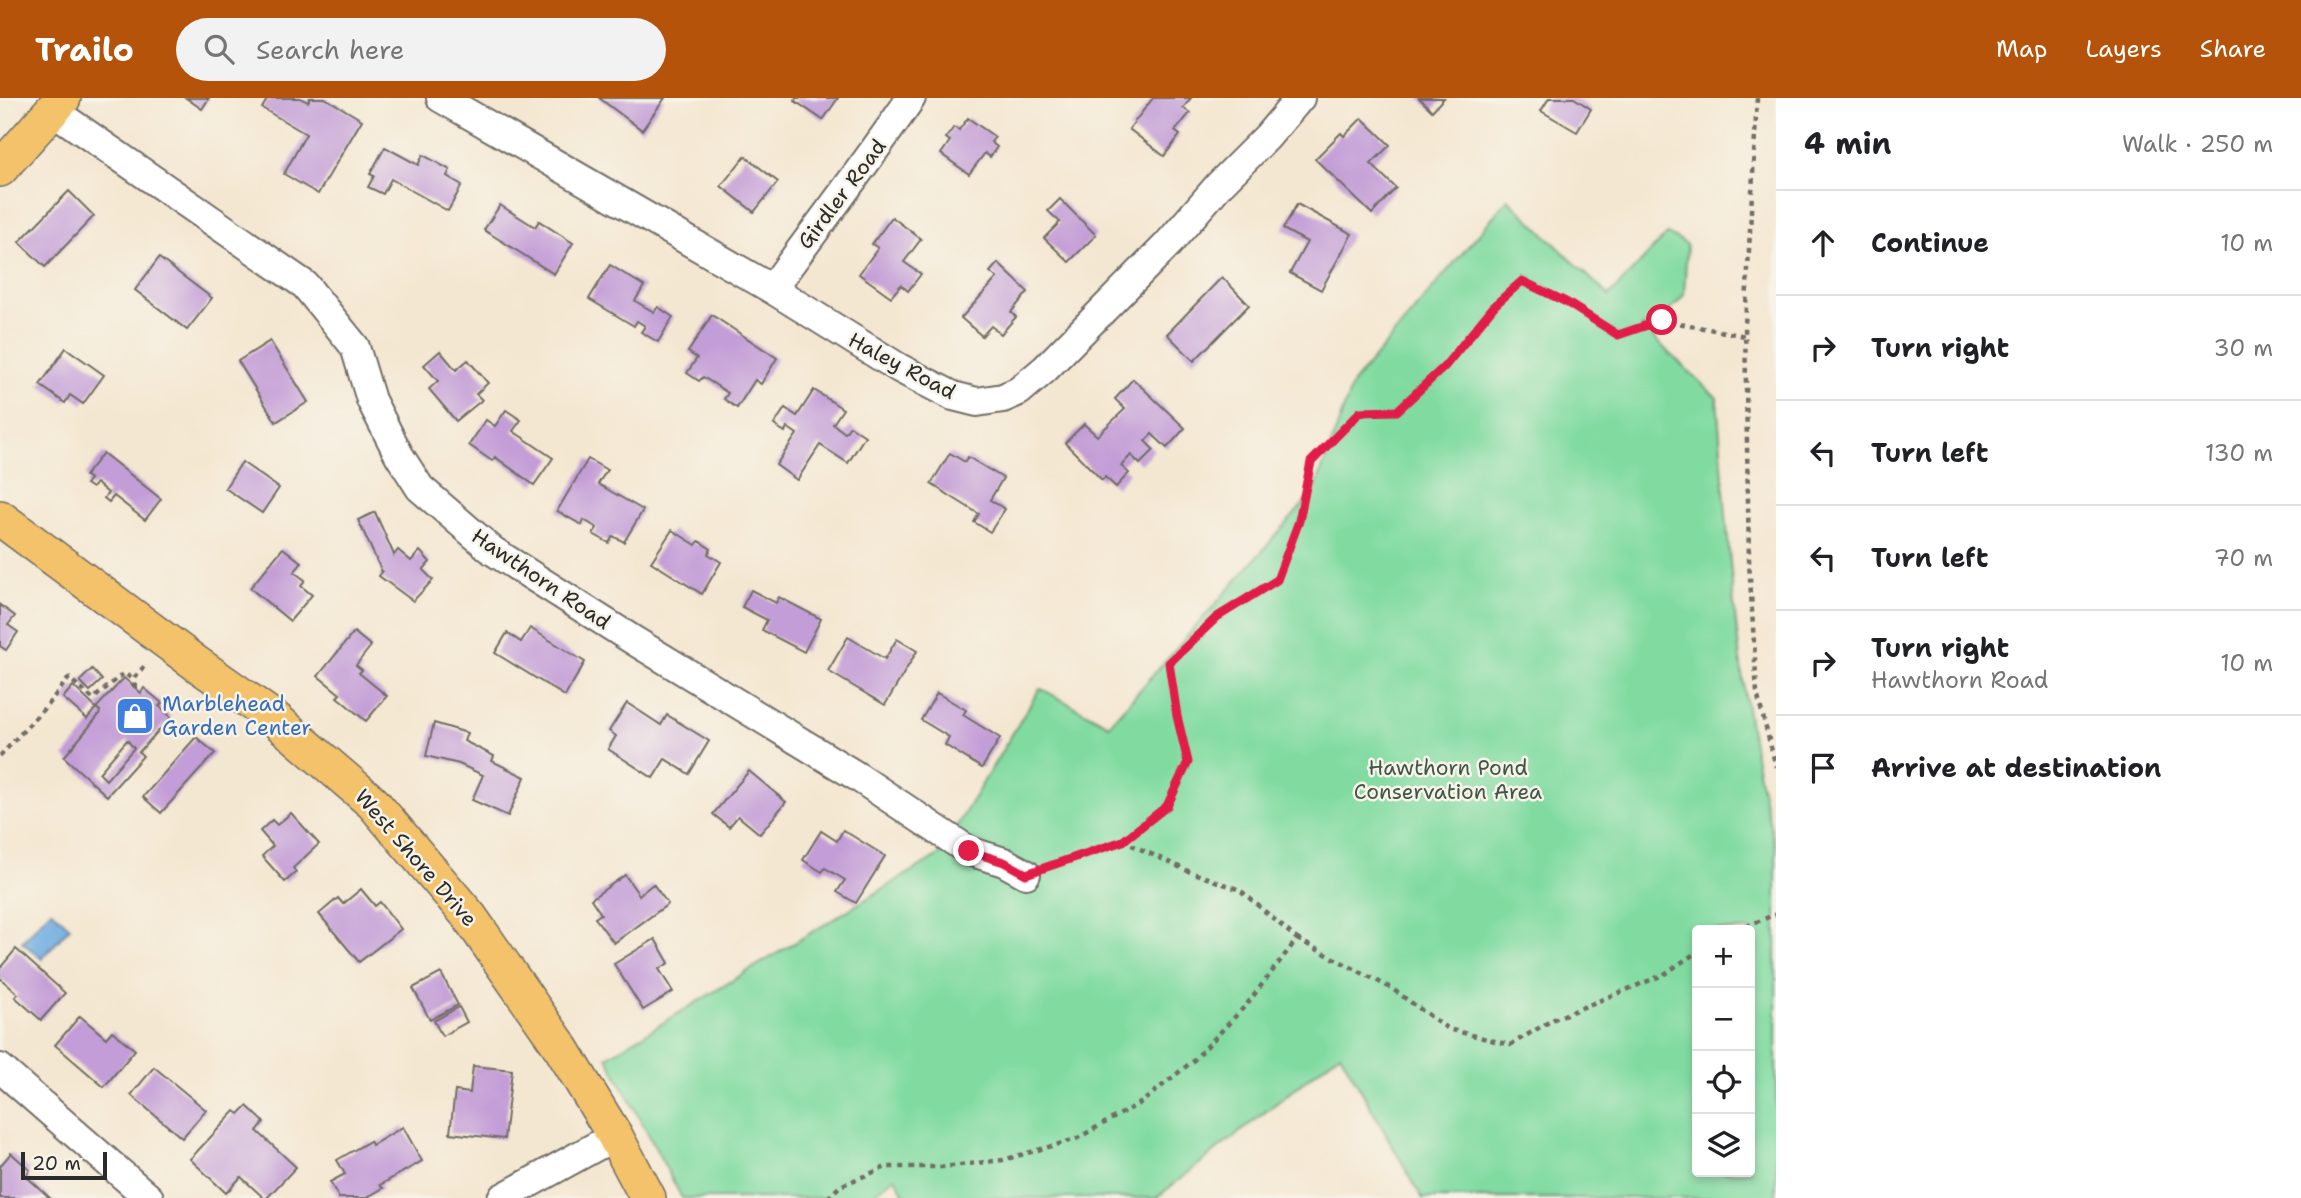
<!DOCTYPE html>
<meta charset="utf-8">
<style>
:root{--surface:#fff;--page:#f2f2f2;--text:#202124;--muted:#757577;--line:#e0e0e0;--accent:#b45309}
body{margin:0;font-family:"Shantell Sans",sans-serif;background:var(--page);color:var(--text)}
.controls{position:absolute;right:21px;bottom:21px;display:grid;overflow:hidden;border-radius:7px;box-shadow:0 4px 10px #0003}
.controls button{width:63px;height:63px;display:grid;place-items:center;padding:0;border:0;border-bottom:2px solid var(--line);background:var(--surface);color:var(--text);font:35px sans-serif}
.scale{position:absolute;left:21px;bottom:18px;width:86px;box-sizing:border-box;padding-left:7px;border:4px solid #2b2b2b;border-top:0;font-size:19px;line-height:24px;white-space:nowrap;color:#2b2b2b;-webkit-text-stroke:5px #f7f3e8;paint-order:stroke}
.stop{position:absolute;width:21px;height:21px;margin:-16px;border:5px solid #e11d48;border-radius:50%;background:#fff}
.stop.end{background:#e11d48;border-color:#fff;box-shadow:0 2px 7px #0008}
.list{margin:0;padding:0;list-style:none}
h2{display:flex;justify-content:space-between;align-items:center;height:91px;margin:0;padding:0 28px;font-size:30px}
h2 small{font-size:23px;font-weight:400;color:var(--muted)}
.list li{display:grid;grid-template-columns:46px 1fr auto;gap:21px;align-items:center;box-sizing:border-box;height:105px;padding:0 28px;border-top:2px solid var(--line)}
.list b{display:block;font-size:26px;white-space:nowrap}
.list p{margin:0;font-size:23px;white-space:nowrap;color:var(--muted)}
.list em{font-size:23px;font-style:normal;color:var(--muted)}
.icon{flex:none;width:38px;height:38px;fill:none;stroke:currentColor;stroke-width:2;stroke-linecap:round;stroke-linejoin:round}
.map{position:relative;flex:none;width:1776px;height:1100px;overflow:hidden}
header{display:flex;align-items:center;gap:42px;box-sizing:border-box;height:98px;padding:0 35px;background:var(--accent);color:#fff}
header strong{font-size:33px}
nav{display:flex;gap:38px;margin-inline-start:auto;font-size:24px}
.search{width:490px;height:63px;background:var(--page);display:flex;align-items:center;gap:18px;box-sizing:border-box;padding:0 24px;border-radius:38px;color:var(--muted);font-size:26px}
main{display:flex}
aside{flex:1;background:var(--surface)}
.map>svg:first-child{display:block}
.green{fill:#81dba1;stroke:#568366;stroke-width:2;fill-rule:evenodd}
.water{fill:#6eace0;stroke:#4c6c86;stroke-width:2}
.building{fill:#c39dd7;fill-rule:evenodd}
.lines{fill:none;stroke-linecap:round;stroke-linejoin:round}
.minor-casing{stroke:#716d65;stroke-width:32}
.major-casing{stroke:#716d65;stroke-width:38}
.path{stroke:#716d65;stroke-width:4.5;stroke-dasharray:5 5;stroke-linecap:butt}
.minor{stroke:#fff;stroke-width:28}
.major{stroke:#f3c26a;stroke-width:35}
.route{stroke:#e11d48;stroke-width:9}
.labels{text-anchor:middle;dominant-baseline:central;stroke-width:5;stroke-linejoin:round;paint-order:stroke}
.street-label{font-size:21px;fill:#2b2b2b;stroke:#f7f3e8}
.shop-label{font-size:21px;fill:#366cbe;stroke:#f7f3e8;text-anchor:start}
.park-label{font-size:21px;fill:#405748;stroke:#f7f3e8}
</style>
<header>
<strong>Trailo</strong>
<div class="search"><svg class="icon" aria-label="search" viewBox="0 0 24 24"><circle cx="10" cy="10" r="6"/><path d="M15 15l6 6"/></svg>Search here</div>
<nav><a>Map</a><a>Layers</a><a>Share</a></nav>
</header>
<main>
<div class="map">
<svg width="1776" height="1100" viewBox="0 0 1776 1100">
<rect width="100%" height="100%" fill="#f7f3e8"/>
<filter id="ink" filterUnits="userSpaceOnUse"><feTurbulence type="fractalNoise" baseFrequency=".0143" numOctaves="2"/><feDisplacementMap in="SourceGraphic" scale="14" xChannelSelector="R" yChannelSelector="G"/><feConvolveMatrix kernelMatrix="1 2 1 2 8 2 1 2 1" color-interpolation-filters="sRGB"/></filter>
<filter id="wash" filterUnits="userSpaceOnUse"><feTurbulence type="fractalNoise" baseFrequency=".00686" numOctaves="4" result="noise"/><feDisplacementMap in="SourceGraphic" scale="28" xChannelSelector="R" yChannelSelector="G"/><feGaussianBlur stdDeviation="1.57" result="paint"/><feColorMatrix in="noise" values="0 0 0 0 0 0 0 0 0 0 0 0 0 0 0 0 0 1.4 0 .05"/><feComposite in="paint" operator="in"/></filter>
<g filter="url(#wash)">
<rect width="100%" height="100%" fill="#f4e7d1"/>
<!-- green -->
<path class="green" d="M1508 101 1609 198 1667 136 1687 146 1684 197 1662 222 1642 229 1717 300C1729 451 1736 603 1776 750V1100H1422L1340 955 1156 1100H906L895 1079 868 1100H682L607 959 940 756 1040 590 1109 627 1314 394 1353 285ZM1697 832H1750V1074H1697Z"/>
<!-- water -->
<polygon class="water" points="51,812 70,829 42,861 22,844"/>
<g id="blocks">
<!-- building -->
<g class="building">
<polygon points="186,0 209,0 202,11"/>
<polygon points="268,0 300,0 308,4 310,0 325,0 362,22 318,96 284,76 306,36 262,10"/>
<polygon points="599,0 665,0 642,32"/>
<polygon points="796,0 838,0 823,22 795,3"/>
<polygon points="1153,0 1191,0 1183,10 1190,15 1175,33 1180,37 1164,58 1129,31"/>
<polygon points="1419,0 1444,0 1432,13"/>
<polygon points="1549,0 1574,0 1591,11 1577,34 1541,13"/>
<polygon points="968,20 995,39 991,44 997,49 990,59 985,55 969,76 941,56 950,43 946,40 954,29 959,32"/>
<polygon points="1362,20 1390,47 1371,66 1396,90 1372,116 1315,61 1341,35 1344,38"/>
<polygon points="385,49 418,67 423,57 450,72 447,78 462,87 448,113 391,81 383,96 368,89 374,78 370,76"/>
<polygon points="745,58 778,84 754,114 721,88"/>
<polygon points="69,93 94,118 45,169 19,144"/>
<polygon points="1060,101 1096,137 1069,164 1044,140 1060,124 1048,113"/>
<polygon points="1297,106 1352,136 1321,192 1290,175 1307,144 1283,131"/>
<polygon points="500,107 535,129 539,123 573,145 554,176 484,132"/>
<polygon points="892,119 921,141 904,164 921,176 908,193 901,187 891,199 859,176 878,150 872,146"/>
<polygon points="159,160 212,200 187,232 135,192"/>
<polygon points="998,165 1028,194 1011,214 1016,219 1001,236 991,228 982,238 961,220 997,180 990,174"/>
<polygon points="610,167 644,188 635,203 654,214 658,209 673,219 658,244 641,234 645,228 637,223 634,228 589,201"/>
<polygon points="1222,179 1249,207 1194,263 1167,236"/>
<polygon points="712,217 777,260 761,286 755,282 737,310 724,301 728,295 703,279 699,283 687,275 697,260 688,254"/>
<polygon points="270,243 308,304 276,324 238,263"/>
<polygon points="66,250 104,277 83,306 70,297 65,305 40,287"/>
<polygon points="440,253 456,272 468,262 488,285 476,296 482,302 456,323 429,291 438,283 424,267"/>
<polygon points="1133,281 1185,330 1167,350 1152,336 1145,343 1154,352 1140,366 1131,357 1121,368 1129,375 1116,389 1105,379 1102,382 1065,345 1084,326 1097,338 1125,311 1115,301"/>
<polygon points="814,292 843,311 833,326 845,335 850,328 865,338 848,365 820,347 797,382 776,367 797,336 787,329 785,334 774,327 785,310 797,318"/>
<polygon points="506,312 521,322 513,333 553,360 534,387 495,359 492,363 469,347 486,322 495,328"/>
<polygon points="103,355 161,401 145,422 114,398 109,404 104,400 108,395 96,385 92,390 86,386 90,381 85,378"/>
<polygon points="950,355 965,364 968,359 1003,380 990,402 1005,411 990,434 974,424 979,416 931,386"/>
<polygon points="588,361 607,372 598,386 643,412 624,444 613,438 609,445 593,436 597,430 584,422 582,427 557,413"/>
<polygon points="242,364 279,390 262,415 225,390"/>
<polygon points="375,414 394,457 398,452 411,463 420,453 430,464 423,472 433,482 413,503 379,478 382,474 358,422"/>
<polygon points="672,432 696,447 699,443 711,451 708,456 721,464 702,496 651,464"/>
<polygon points="283,450 302,465 294,474 305,482 301,488 312,497 290,523 250,490"/>
<polygon points="751,492 776,505 779,499 821,521 804,554 762,532 767,522 742,509"/>
<polygon points="0,507 15,518 8,527 18,534 6,552 0,548"/>
<polygon points="530,530 585,564 565,598 495,555 507,535 521,544"/>
<polygon points="354,534 371,548 356,567 362,572 359,575 387,598 366,623 337,599 340,596 318,578"/>
<polygon points="848,539 885,561 897,541 917,553 885,607 828,573"/>
<polygon points="92,571 102,582 90,593 80,583"/>
<path d="M124 580 141 595 144 590 162 605 159 608 171 619 139 654 143 658 107 698 64 659 99 617 100 613 96 610ZM127 642 134 650 106 682 99 675Z"/>
<polygon points="73,588 96,610 87,621 63,600"/>
<polygon points="937,595 966,612 963,617 1000,640 982,670 945,647 949,639 921,622"/>
<polygon points="627,605 661,627 667,617 709,643 689,676 665,661 653,680 608,651 616,638 609,633"/>
<polygon points="434,625 467,635 464,643 494,658 492,663 525,679 508,718 472,702 483,677 459,666 426,658"/>
<polygon points="196,639 215,655 161,715 143,699"/>
<polygon points="749,673 786,704 760,736 738,718 729,729 713,716"/>
<polygon points="291,715 319,746 293,770 296,774 285,784 262,758 273,748 260,733 272,722 277,727"/>
<polygon points="843,732 885,758 856,805 837,794 845,782 825,770 822,774 803,762 821,733 837,743"/>
<polygon points="625,777 639,797 653,786 668,806 614,845 595,820 601,816 591,801"/>
<polygon points="361,791 375,808 380,804 401,831 359,864 319,816 338,800 343,806"/>
<polygon points="655,841 669,865 659,871 673,894 643,912 614,866"/>
<polygon points="16,851 65,895 41,922 15,899 18,896 0,880 0,870"/>
<polygon points="441,875 458,907 430,922 413,890"/>
<polygon points="459,909 467,924 442,938 434,923"/>
<polygon points="80,918 106,940 112,933 135,952 104,989 55,947"/>
<polygon points="473,968 512,972 504,1041 450,1035 455,993 470,995"/>
<polygon points="154,969 206,1012 182,1040 131,997"/>
<polygon points="247,1008 264,1024 257,1033 296,1069 267,1100 264,1100 241,1079 226,1095 190,1061 235,1013 239,1016"/>
<polygon points="403,1029 422,1063 380,1087 383,1090 366,1100 339,1100 330,1084 345,1076 337,1062 370,1043 372,1047"/>
<polygon points="11,1055 30,1072 26,1078 50,1100 0,1100 0,1068"/>
</g>
</g>
</g>
<g filter="url(#ink)">
<use href="#blocks" fill-opacity="0" stroke="#716d65" stroke-width="2"/>
<g class="lines">
<!-- minor casing -->
<g class="minor-casing">
<g id="minor">
<polyline points="441,0 772,191 899,270 953,298 977,304 1003,300 1019,293 1045,271 1168,146 1219,87 1267,39 1300,0"/>
<polyline points="52,12 305,187 355,249 371,302 399,357 420,390 493,453 633,542 858,679 969,753 1004,764 1026,776"/>
<path d="M772 191C818 127 867 65 911 0"/>
<polyline points="0,970 149,1100"/>
<polyline points="502,1100 615,1038"/>
</g>
</g>
<!-- major casing -->
<g class="major-casing">
<g id="major">
<polyline points="0,71 63,0"/>
<polyline points="0,420 197,566 275,621 373,705 469,818 513,881 562,951 615,1038 648,1100"/>
</g>
</g>
<!-- path -->
<g class="path">
<polyline points="1757,0 1745,227 1749,463 1757,595 1776,669"/>
<polyline points="135,590 135,579 147,565"/>
<polyline points="0,658 49,605 69,580 93,601 124,575 131,580 135,579"/>
<polyline points="1123,743 1167,708 1188,664 1177,618 1169,565 1217,519 1277,482 1299,423 1311,364 1360,314 1397,313 1445,268 1495,207 1523,182 1566,204 1617,237 1662,222 1745,238"/>
<polyline points="1737,832 1776,816"/>
<polyline points="1297,841 1391,890 1448,931 1510,947 1554,921 1663,877 1697,854"/>
<polyline points="828,1100 840,1088 886,1069 943,1069 1003,1062 1076,1041 1142,1004 1194,962 1247,906 1297,841 1240,792 1188,773 1123,743 1051,767"/>
</g>
<!-- minor -->
<use href="#minor" class="minor"/>
<!-- major -->
<use href="#major" class="major"/>
</g>
</g>
<g class="lines" filter="url(#ink)">
<!-- route -->
<polyline class="route" points="969,753 1004,764 1026,776 1123,743 1167,708 1188,664 1177,618 1169,565 1217,519 1277,482 1299,423 1311,364 1360,314 1397,313 1445,268 1495,207 1522,183 1566,204 1618,237 1662,222"/>
</g>
<!-- icons -->
<defs>
<g id="shop-square" transform="scale(2.0125)"><rect x="-9" y="-9" width="18" height="18" rx="4" fill="#3f7fe0" stroke="#f7f3e8"/><path d="M-5-2.5h2.3a2.7 3.5 0 0 1 5.4 0H5L5.5 6h-11ZM-1.5-2.5h3a1.5 2.3 0 0 0-3 0Z" fill="#fff"/></g>
</defs>
<g fill-rule="evenodd">
<use href="#shop-square" x="135" y="618"/>
</g>
<g class="labels">
<!-- street labels -->
<g class="street-label">
<text transform="translate(842 96) rotate(-53)">Girdler Road</text>
<text transform="translate(902 268) rotate(28)">Haley Road</text>
<text transform="translate(541 481) rotate(34)">Hawthorn Road</text>
<text transform="translate(416 760) rotate(49)">West Shore Drive</text>
</g>
<!-- shop labels -->
<g class="shop-label">
<text x="162" y="606">Marblehead<tspan x="162" dy="24">Garden Center</tspan></text>
</g>
<!-- park labels -->
<g class="park-label">
<text x="1448" y="670">Hawthorn Pond<tspan x="1448" dy="24">Conservation Area</tspan></text>
</g>
</g>
</svg>
<div class="controls">
<button>+</button>
<button>−</button>
<button><svg class="icon" aria-label="locate" viewBox="0 0 24 24"><circle cx="12" cy="12" r="6"/><path d="M12 2v4M12 18v4M2 12h4M18 12h4"/></svg></button>
<button><svg class="icon" aria-label="layers" viewBox="0 0 24 24"><path d="M12 4l9 5-9 5-9-5zM3 14l9 5 9-5"/></svg></button>
</div>
<div class="scale">20 m</div>
<div class="stop" style="left:1662px;top:222px"></div>
<div class="stop end" style="left:969px;top:753px"></div>
</div>
<aside>
<h2>4 min<small>Walk · 250 m</small></h2>
<ul class="list">
<li><svg class="icon" aria-label="ahead" viewBox="0 0 24 24"><path d="M12 20V5M6 11l6-6 6 6"/></svg><div><b>Continue</b></div><em>10 m</em></li>
<li><svg class="icon" aria-label="right" viewBox="0 0 24 24"><path d="M7 20v-9h11M14 6l5 5-5 5"/></svg><div><b>Turn right</b></div><em>30 m</em></li>
<li><svg class="icon" aria-label="left" viewBox="0 0 24 24"><path d="M17 20v-9H6M10 6l-5 5 5 5"/></svg><div><b>Turn left</b></div><em>130 m</em></li>
<li><svg class="icon" aria-label="left" viewBox="0 0 24 24"><path d="M17 20v-9H6M10 6l-5 5 5 5"/></svg><div><b>Turn left</b></div><em>70 m</em></li>
<li><svg class="icon" aria-label="right" viewBox="0 0 24 24"><path d="M7 20v-9h11M14 6l5 5-5 5"/></svg><div><b>Turn right</b><p>Hawthorn Road</p></div><em>10 m</em></li>
<li><svg class="icon" aria-label="arrive" viewBox="0 0 24 24"><path d="M6 21V4h12l-3 4 3 4H6"/></svg><div><b>Arrive at destination</b></div></li>
</ul>
</aside>
</main>
